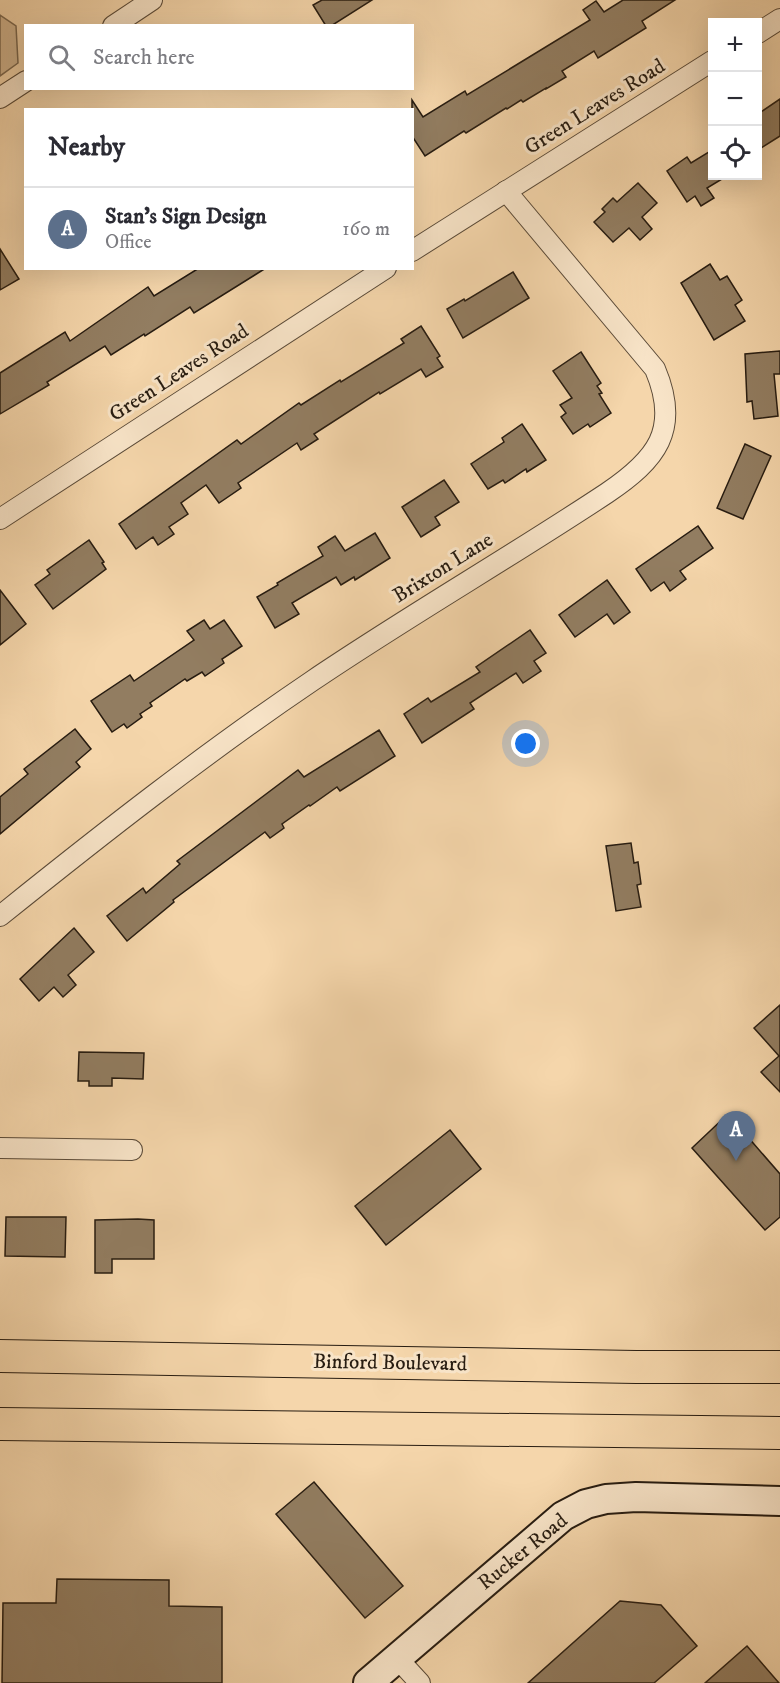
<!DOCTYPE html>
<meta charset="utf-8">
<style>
:root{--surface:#fff;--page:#f7f7f7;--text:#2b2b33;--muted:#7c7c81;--line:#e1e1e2;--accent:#8f2418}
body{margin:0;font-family:"IM FELL DW Pica",serif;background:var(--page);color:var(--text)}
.controls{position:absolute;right:18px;top:18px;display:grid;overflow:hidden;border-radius:0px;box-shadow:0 6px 24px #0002}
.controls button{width:54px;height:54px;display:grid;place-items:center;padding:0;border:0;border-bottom:2px solid var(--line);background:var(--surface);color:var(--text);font:30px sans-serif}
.you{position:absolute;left:526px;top:744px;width:21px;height:21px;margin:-15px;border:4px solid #fff;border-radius:50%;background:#1a73e8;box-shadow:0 0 0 9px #1a73e833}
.badge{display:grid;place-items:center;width:39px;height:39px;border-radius:50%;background:var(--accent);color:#fff;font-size:20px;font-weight:700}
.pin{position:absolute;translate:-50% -50px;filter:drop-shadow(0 2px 3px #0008)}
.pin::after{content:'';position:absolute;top:32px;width:21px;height:18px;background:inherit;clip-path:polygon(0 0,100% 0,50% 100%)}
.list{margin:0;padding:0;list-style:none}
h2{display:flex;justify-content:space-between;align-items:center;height:78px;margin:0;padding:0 24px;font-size:26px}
h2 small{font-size:20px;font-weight:400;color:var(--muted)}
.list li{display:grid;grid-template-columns:39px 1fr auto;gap:18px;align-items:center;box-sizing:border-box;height:84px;padding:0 24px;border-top:2px solid var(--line)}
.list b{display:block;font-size:22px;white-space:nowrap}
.list p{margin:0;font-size:20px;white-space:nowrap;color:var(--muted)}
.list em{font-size:20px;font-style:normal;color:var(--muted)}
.icon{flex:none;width:33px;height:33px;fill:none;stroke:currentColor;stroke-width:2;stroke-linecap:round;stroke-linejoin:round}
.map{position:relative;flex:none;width:780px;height:1683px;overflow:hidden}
.search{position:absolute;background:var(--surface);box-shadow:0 6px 24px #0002;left:24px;top:24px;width:390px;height:66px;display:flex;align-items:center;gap:15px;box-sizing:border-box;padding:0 21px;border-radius:0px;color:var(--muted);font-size:22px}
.panel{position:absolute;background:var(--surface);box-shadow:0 6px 24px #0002;left:24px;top:108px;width:390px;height:162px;border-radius:0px}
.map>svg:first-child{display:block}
.green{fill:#d2b691;stroke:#7c6951;stroke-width:1.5}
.building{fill:#927d61;stroke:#271c11;stroke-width:1.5}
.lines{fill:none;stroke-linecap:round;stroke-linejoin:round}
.street-casing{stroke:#5a4a38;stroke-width:22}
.secondary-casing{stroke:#271c11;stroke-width:32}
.primary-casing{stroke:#271c11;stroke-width:34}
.street{stroke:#f8e4c8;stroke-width:20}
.secondary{stroke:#f8e4c8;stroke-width:28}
.primary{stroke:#f5d6ab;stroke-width:32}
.labels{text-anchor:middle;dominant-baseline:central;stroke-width:6;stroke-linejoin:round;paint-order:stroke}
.street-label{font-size:21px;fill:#271c11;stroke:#f8e4c8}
</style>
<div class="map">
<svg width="780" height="1683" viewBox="0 0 780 1683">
<rect width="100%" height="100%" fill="#f5d6ab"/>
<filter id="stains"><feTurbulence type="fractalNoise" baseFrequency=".00333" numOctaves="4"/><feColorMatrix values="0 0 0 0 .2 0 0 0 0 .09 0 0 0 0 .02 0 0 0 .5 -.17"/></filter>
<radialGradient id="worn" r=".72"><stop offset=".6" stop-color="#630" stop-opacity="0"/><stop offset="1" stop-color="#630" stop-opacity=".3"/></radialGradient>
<!-- green -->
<polygon class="green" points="0,15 16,26 18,63 0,76"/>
<!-- building -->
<g class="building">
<polygon points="322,0 372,0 331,26 326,26 313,5"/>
<polygon points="623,0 675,0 642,21 646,28 598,58 594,51 562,71 566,77 546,89 546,88 523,102 521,100 507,109 506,108 466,133 464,131 425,156 412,136 412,100 423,117 465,91 467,95 590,20 583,10 596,1 604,12"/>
<polygon points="780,99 780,136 758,150 758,114"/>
<polygon points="712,150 712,176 727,176 707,188 714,198 701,206 695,196 687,202 667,171 687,157 691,163"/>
<polygon points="638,183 657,203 642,217 652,229 640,240 629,228 613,242 594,222 605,212 602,209 613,198 617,202"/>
<polygon points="0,249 19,279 0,290"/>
<polygon points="710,264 720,280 727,276 742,300 735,305 745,321 714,340 681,283"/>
<polygon points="199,268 266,268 194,313 190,307 145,336 144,334 111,355 105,346 47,382 49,385 0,414 0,373 65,332 70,341 148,287 154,296"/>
<polygon points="513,272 529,298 463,338 447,309 464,299 465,301"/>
<polygon points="421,326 440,356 437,358 443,367 426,377 421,369 380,394 379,392 314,434 318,439 301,450 297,443 238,483 241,488 219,503 206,485 181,503 188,514 169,527 174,534 158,545 153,537 136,549 119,524 237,440 241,444 299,403 301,405 340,380 341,382 404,343 401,339"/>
<polygon points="780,351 780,374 774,374 778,416 754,419 752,401 747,402 745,354"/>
<polygon points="581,352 601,383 597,386 602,393 599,394 611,413 590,427 588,424 573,434 561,417 566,413 560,405 572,398 553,371"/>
<polygon points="522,424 546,460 527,472 526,469 505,483 503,480 488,489 471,464 504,442 502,438"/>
<polygon points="745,444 771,456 743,519 717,508"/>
<polygon points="444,480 459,502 435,517 440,525 421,537 402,507"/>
<polygon points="698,526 713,548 680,571 686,579 670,591 664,582 651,591 636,569"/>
<polygon points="375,533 390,558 355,580 354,577 341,585 336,577 292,603 299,614 275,628 257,597 278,585 277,583 323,556 318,547 335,536 345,551"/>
<polygon points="89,540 104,562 102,563 106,569 53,609 35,585 50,574 47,570"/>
<polygon points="607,580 630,612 614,624 607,614 575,637 559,615"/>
<polygon points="0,590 26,624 0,645"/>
<polygon points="204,620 210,629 224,620 242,646 222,659 224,663 205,676 202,672 187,681 185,679 150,703 152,706 140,714 142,717 127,728 124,724 112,732 91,701 130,675 134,681 194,640 187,631"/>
<polygon points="530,630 546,653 534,661 541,671 523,683 516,673 470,703 474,709 422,743 404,714 428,698 431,702 480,672 476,667"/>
<polygon points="75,729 91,749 76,762 80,767 0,834 0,797 28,774 24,769"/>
<polygon points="379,730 395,756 340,791 337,787 310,806 309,805 282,824 284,828 270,838 265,832 173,900 174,902 127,941 107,916 143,888 146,893 180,864 177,861 298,770 304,777"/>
<polygon points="631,843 634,863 638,862 641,884 637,885 641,907 616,911 606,846"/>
<polygon points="74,928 94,952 68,975 76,985 63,997 54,987 39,1001 20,979"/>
<polygon points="780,1005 780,1092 761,1072 779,1056 754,1028"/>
<polygon points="79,1052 144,1053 143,1079 112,1078 112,1086 89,1086 89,1081 78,1081"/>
<polygon points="728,1114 780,1174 780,1217 765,1230 692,1148"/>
<polygon points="450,1130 481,1169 386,1245 355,1206"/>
<polygon points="6,1217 66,1217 65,1257 5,1256"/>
<polygon points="138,1219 154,1220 154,1259 112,1259 112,1273 95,1273 95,1220"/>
<polygon points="314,1482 403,1586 365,1618 276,1514"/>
<polygon points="57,1579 169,1580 169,1606 222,1607 222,1683 2,1683 3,1603 56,1603"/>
<polygon points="620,1601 661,1605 697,1646 654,1683 528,1683"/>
<polygon points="747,1646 779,1683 705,1683"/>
</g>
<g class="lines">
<!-- street casing -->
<g class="street-casing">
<g id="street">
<polyline points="113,26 152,0"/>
<polyline points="758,33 780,19"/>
<polyline points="0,98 26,81"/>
<polyline points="412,251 712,61"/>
<polyline points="0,519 386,268"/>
<path d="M0 916C102 834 204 754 312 681 408 616 509 558 607 493 656 460 681 430 655 369L506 191"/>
<polyline points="0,1148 132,1150"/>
<polyline points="397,1658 420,1683"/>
</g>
</g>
<!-- secondary casing -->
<g class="secondary-casing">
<polyline id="secondary" points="368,1683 563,1516 586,1504 606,1499 636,1497 780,1501"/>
</g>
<!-- primary casing -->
<g class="primary-casing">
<g id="primary">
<polyline points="0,1356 636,1367 780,1367"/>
<polyline points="0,1424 780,1433"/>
</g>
</g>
<!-- street -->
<use href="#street" class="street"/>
<!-- secondary -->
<use href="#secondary" class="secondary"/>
<!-- primary -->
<use href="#primary" class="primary"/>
</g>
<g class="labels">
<!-- street labels -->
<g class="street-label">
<text transform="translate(595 107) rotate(-32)">Green Leaves Road</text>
<text transform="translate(179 373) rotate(-33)">Green Leaves Road</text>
<text transform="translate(443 568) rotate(-32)">Brixton Lane</text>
<text transform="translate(390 1363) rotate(1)">Binford Boulevard</text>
<text transform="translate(523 1552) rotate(-39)">Rucker Road</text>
</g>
</g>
<rect width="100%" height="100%" filter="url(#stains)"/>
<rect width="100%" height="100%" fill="url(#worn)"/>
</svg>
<div class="controls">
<button>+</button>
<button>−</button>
<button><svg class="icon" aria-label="locate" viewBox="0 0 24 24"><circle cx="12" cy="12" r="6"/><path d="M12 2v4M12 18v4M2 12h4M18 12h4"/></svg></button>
</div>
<div class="you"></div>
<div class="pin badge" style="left:736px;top:1161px;background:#5c6f8a">A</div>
<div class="search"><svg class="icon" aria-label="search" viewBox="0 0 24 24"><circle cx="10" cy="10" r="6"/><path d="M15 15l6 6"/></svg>Search here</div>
<section class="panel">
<h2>Nearby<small></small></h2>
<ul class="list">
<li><span class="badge" style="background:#5c6f8a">A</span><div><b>Stan's Sign Design</b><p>Office</p></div><em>160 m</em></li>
</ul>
</section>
</div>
